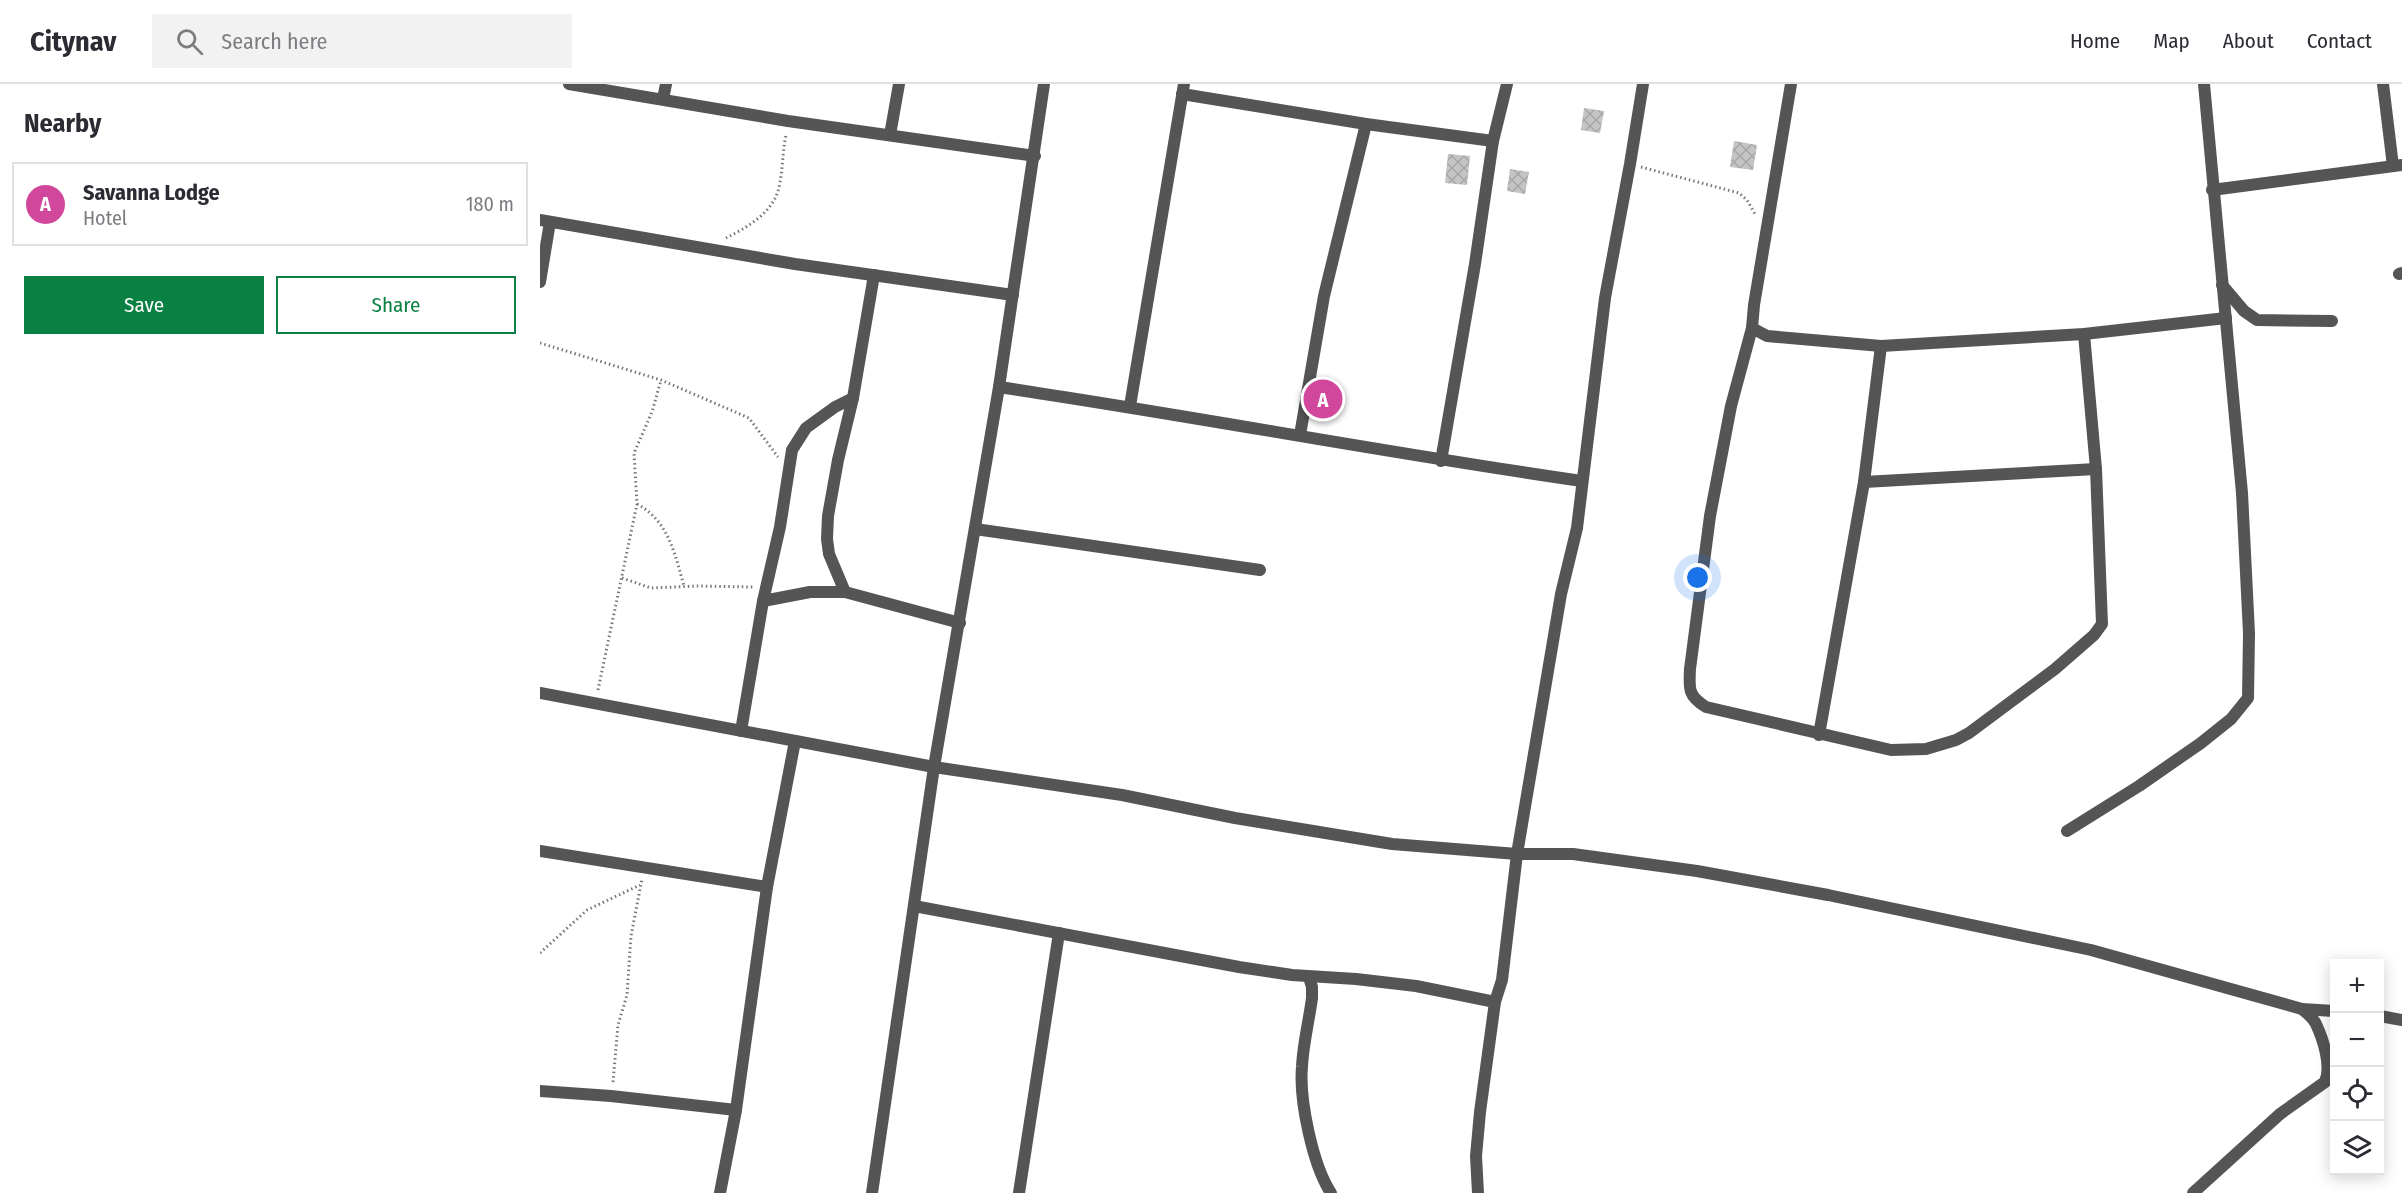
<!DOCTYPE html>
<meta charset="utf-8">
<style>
:root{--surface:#fff;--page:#f2f2f3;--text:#2b2b33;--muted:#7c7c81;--line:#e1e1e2;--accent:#0b8043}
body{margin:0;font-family:"Fira Sans Condensed",sans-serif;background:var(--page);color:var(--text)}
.controls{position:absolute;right:18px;bottom:18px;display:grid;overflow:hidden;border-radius:0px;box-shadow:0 3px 15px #0003}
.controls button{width:54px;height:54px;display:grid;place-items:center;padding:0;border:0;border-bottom:2px solid var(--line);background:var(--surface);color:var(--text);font:30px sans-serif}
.you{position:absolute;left:1158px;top:494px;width:21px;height:21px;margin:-15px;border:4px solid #fff;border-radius:50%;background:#1a73e8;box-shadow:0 0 0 9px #1a73e833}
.badge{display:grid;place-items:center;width:39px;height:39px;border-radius:50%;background:var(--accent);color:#fff;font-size:20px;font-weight:700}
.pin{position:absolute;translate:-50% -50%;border:3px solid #fff;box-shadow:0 2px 6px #0006}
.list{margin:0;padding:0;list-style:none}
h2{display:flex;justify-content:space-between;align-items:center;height:78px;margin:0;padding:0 24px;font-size:26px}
h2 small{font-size:20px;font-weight:400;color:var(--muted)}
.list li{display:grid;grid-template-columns:39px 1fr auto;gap:18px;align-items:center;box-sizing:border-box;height:84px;margin:0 12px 12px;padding:0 12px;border:2px solid var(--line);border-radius:0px}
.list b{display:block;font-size:22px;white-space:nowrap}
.list p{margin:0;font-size:20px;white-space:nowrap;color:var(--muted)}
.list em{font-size:20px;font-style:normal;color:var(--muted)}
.actions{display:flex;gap:12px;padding:18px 24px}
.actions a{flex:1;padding:14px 0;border:2px solid var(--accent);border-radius:0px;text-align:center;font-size:21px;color:var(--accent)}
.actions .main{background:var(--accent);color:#fff}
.icon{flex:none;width:33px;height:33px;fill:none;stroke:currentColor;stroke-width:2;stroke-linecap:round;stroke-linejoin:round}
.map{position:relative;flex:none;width:1862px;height:1109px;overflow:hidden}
header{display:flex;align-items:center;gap:36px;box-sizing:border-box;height:84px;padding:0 30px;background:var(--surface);border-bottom:2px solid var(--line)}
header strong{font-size:28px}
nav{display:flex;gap:33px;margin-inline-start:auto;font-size:21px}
.search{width:420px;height:54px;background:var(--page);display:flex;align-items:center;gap:15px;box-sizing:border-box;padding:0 21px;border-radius:0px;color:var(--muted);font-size:22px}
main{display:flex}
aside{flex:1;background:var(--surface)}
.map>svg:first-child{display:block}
.building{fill:url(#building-cross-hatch)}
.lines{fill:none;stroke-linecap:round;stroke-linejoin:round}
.path{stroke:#777;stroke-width:3;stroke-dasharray:1.5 3;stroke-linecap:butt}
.street{stroke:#555;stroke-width:12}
</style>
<header>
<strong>Citynav</strong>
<div class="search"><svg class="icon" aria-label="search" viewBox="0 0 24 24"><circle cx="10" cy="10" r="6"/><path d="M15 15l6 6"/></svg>Search here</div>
<nav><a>Home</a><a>Map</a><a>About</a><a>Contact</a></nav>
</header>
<main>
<aside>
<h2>Nearby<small></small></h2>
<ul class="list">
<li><span class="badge" style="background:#d1479c">A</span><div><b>Savanna Lodge</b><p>Hotel</p></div><em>180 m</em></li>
</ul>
<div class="actions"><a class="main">Save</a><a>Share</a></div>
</aside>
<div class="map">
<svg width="1862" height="1109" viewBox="0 0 1862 1109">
<defs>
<pattern id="building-cross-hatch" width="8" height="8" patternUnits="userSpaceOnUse" patternTransform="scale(1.5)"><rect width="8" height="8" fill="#c4c4c4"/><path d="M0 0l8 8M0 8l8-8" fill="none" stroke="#a7a7a7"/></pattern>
</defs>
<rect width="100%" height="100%" fill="#fff"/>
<!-- building -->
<g class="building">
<polygon points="1044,24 1064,27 1060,49 1041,46"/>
<polygon points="1194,57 1217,61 1213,86 1190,83"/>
<polygon points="908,70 930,72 927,101 905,99"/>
<polygon points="970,85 989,88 985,110 967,107"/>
</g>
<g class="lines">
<!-- path -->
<g class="path">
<polyline points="1101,83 1199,109 1207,116 1215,130"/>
<path d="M186 154C206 144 231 130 238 107 243 90 242 69 246 51"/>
<polyline points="0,259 121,296 209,334 238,373"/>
<path d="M97 420C129 437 135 471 144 502"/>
<polyline points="82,494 111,504 158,502 213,503"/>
<polyline points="58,606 97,420 94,369 112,328 121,296"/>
<polyline points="0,869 47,826 100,801"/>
<polyline points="73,998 78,941 87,911 91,852 102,795"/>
</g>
<!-- street -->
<g class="street">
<polyline points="29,0 248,37 495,72"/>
<polyline points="1251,0 1214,221 1212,244 1227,252 1341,262 1544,250 1686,234"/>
<polyline points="1843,0 1853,82"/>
<polyline points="642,10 826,40 953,57"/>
<polyline points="123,15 126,0"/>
<polyline points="350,51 359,0"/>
<polyline points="1672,106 1862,81"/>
<polyline points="0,136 255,180 473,211"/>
<polyline points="1859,190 1862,189"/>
<polyline points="0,198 10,138"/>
<polyline points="1682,201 1704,227 1717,236 1792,237"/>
<path d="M1212 244 1191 322 1170 432 1150 585C1149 605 1148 612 1166 623L1351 666 1386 665 1416 656 1429 649 1515 585 1554 551 1562 540 1556 385 1544 250"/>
<path d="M459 303C654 332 847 369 1042 397"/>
<polyline points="590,322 644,0"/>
<polyline points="760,351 784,212 826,40"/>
<polyline points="901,377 935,180 953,57 967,0"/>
<polyline points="1324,398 1556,385"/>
<polyline points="435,445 720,486"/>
<polyline points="305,508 289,470 287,455 288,432 298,376 313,314 334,191"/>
<polyline points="223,517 270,508 305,508 420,539"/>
<path d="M0 609 394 683 582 711 695 734 852 760 977 770H1033L1157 787 1288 811 1551 866 1762 925C1767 929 1773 934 1776 940 1783 955 1792 982 1785 998L1740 1030 1653 1109"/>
<polyline points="201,647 223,517 240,443 252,366 266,344 295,323 313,314"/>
<polyline points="1279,651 1324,398 1341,262"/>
<polyline points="1527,747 1599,702 1661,659 1691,635 1708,614 1709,549 1702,409 1664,0"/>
<polyline points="0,767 227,803"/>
<polyline points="374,822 699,883 752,891 816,895 876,902 955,918"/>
<path d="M769 893 772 903V914C769 937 763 960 762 983 759 1016 773 1082 791 1109"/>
<polyline points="1762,925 1794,927"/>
<polyline points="1840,932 1862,936"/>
<polyline points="0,1007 71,1012 196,1026"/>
<polyline points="180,1109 196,1026 227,803 255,657"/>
<polyline points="332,1109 394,683 459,303 504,0"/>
<polyline points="479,1109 519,849"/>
<polyline points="938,1109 936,1072 940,1028 955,918 962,896 977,770 1021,510 1037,444 1065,214 1090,80 1103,0"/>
</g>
</g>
</svg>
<div class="controls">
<button>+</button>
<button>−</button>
<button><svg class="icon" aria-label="locate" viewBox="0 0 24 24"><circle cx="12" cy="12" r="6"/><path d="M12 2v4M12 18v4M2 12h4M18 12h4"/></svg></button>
<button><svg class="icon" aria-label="layers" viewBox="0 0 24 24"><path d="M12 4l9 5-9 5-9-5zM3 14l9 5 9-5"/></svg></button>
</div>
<div class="you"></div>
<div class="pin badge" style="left:783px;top:315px;background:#d1479c">A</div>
</div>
</main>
